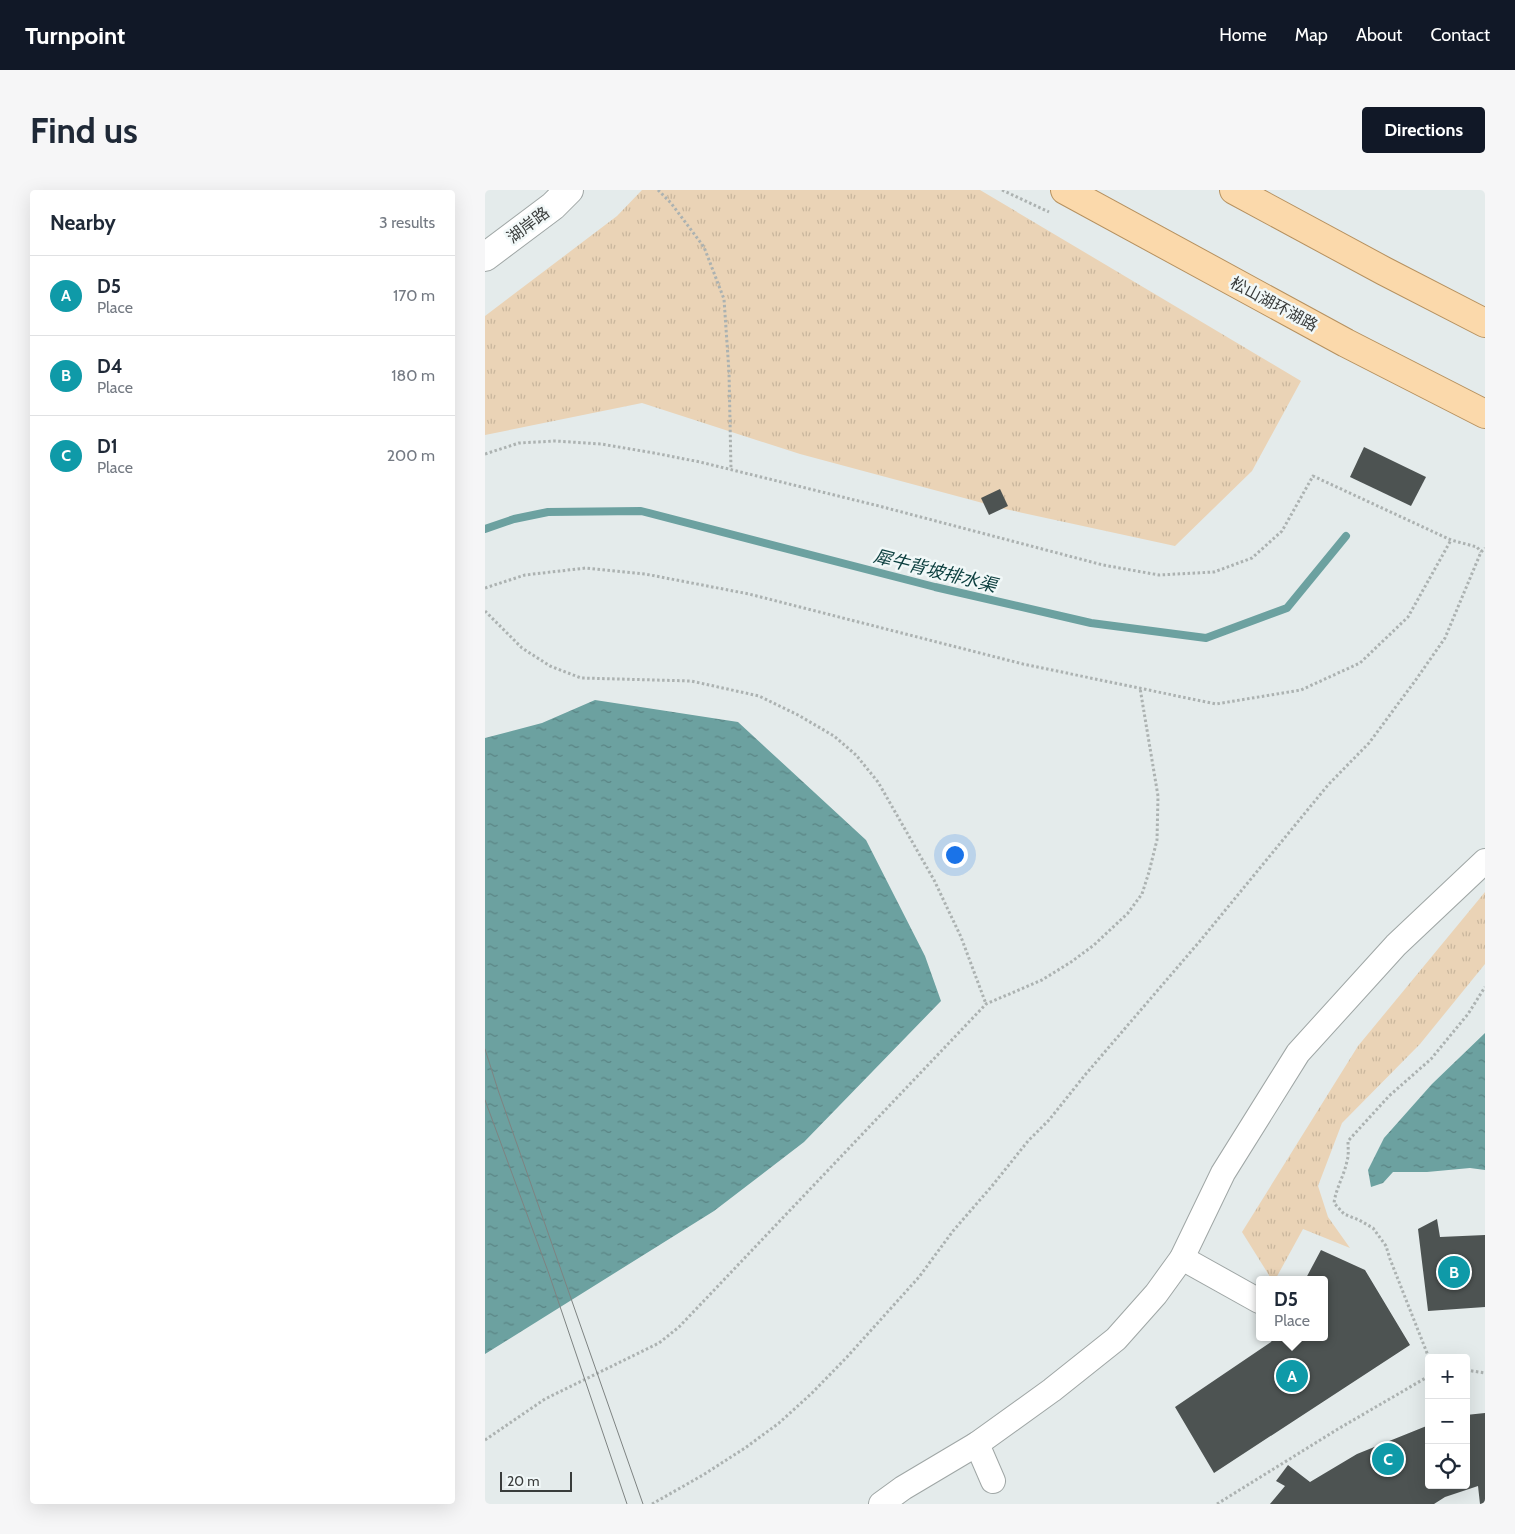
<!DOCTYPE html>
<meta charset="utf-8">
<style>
:root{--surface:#fff;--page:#f6f6f7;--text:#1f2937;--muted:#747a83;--line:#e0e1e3;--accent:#111827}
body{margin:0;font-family:Cabin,"Noto Sans SC",sans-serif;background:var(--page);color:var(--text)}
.controls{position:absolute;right:15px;bottom:15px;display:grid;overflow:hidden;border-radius:5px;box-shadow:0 5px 20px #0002}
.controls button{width:45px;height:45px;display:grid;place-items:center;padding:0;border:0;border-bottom:1px solid var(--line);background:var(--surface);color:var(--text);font:25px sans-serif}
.scale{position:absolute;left:15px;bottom:12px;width:72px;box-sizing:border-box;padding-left:5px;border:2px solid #393c3b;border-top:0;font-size:14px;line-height:18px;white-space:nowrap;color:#393c3b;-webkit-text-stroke:4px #f1f8f8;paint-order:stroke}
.you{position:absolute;left:469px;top:664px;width:18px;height:18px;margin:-12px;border:4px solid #fff;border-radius:50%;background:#1a73e8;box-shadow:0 0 0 8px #1a73e833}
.badge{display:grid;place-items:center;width:32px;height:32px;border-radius:50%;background:var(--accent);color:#fff;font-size:16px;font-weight:700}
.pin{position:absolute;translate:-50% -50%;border:2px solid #fff;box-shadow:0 1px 5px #0006}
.popup{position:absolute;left:771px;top:1086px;width:72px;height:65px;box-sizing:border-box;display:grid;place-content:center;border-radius:5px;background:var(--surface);filter:drop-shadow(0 1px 4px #0005);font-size:16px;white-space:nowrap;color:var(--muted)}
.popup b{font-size:19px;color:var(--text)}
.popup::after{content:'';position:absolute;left:50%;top:100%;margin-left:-10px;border:10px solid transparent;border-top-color:var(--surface)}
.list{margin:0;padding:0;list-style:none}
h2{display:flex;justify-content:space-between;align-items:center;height:65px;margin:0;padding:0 20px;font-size:21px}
h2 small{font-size:16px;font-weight:400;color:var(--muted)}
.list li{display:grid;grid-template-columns:32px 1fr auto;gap:15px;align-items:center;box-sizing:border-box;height:80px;padding:0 20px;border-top:1px solid var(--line)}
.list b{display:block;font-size:19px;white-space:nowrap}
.list p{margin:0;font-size:16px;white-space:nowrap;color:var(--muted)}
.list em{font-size:16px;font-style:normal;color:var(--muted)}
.icon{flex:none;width:28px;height:28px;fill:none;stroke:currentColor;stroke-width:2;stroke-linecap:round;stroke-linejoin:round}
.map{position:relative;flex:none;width:1000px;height:1314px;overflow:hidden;border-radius:5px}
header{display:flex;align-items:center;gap:30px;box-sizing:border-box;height:70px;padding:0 25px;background:var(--accent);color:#fff}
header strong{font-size:24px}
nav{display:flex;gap:28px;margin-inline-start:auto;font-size:18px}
.intro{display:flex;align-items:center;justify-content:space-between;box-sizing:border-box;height:120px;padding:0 30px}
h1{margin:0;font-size:35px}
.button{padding:12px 22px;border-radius:5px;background:var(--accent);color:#fff;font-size:18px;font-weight:700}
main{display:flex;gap:30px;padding:0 30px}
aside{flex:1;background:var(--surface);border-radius:5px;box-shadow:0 5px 20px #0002}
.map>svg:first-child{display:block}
.grass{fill:url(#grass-tufts)}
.water{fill:url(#water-ripples)}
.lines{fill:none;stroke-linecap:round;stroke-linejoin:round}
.stream{stroke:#6ca1a0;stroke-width:8}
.building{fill:#4d5352}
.street-casing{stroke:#9fa6a5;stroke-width:26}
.secondary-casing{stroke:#9fa6a5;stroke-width:30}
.primary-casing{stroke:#b6915f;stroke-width:30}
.path{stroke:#acb2b1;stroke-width:3;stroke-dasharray:2.5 2.5;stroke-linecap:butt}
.street{stroke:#fff;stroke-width:24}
.secondary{stroke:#fff;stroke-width:28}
.primary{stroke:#fbd9ab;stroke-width:28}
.tram{stroke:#7e8382;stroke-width:1}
.labels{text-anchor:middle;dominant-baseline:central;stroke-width:5;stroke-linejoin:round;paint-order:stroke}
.street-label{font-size:16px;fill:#393c3b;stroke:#f1f8f8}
.water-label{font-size:18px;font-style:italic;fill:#0b3e3e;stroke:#f1f8f8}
</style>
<header>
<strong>Turnpoint</strong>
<nav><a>Home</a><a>Map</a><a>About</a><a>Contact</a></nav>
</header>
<div class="intro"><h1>Find us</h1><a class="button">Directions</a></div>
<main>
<aside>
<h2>Nearby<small>3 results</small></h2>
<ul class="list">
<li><span class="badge" style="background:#0f9aa8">A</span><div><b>D5</b><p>Place</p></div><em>170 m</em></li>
<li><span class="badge" style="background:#0f9aa8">B</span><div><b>D4</b><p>Place</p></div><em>180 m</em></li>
<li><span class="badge" style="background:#0f9aa8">C</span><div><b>D1</b><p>Place</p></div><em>200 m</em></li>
</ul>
</aside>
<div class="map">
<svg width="1000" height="1314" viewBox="0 0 1000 1314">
<defs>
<pattern id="grass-tufts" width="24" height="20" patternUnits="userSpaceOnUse" patternTransform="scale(1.25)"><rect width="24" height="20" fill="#ead3b6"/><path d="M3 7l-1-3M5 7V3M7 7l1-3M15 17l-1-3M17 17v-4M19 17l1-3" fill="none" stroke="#c9b69d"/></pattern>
<pattern id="water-ripples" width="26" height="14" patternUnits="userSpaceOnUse" patternTransform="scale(1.25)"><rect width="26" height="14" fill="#6ca1a0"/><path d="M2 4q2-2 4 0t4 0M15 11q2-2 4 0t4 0" fill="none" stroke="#5a8484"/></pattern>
</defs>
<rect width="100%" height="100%" fill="#e4ebeb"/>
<!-- grass -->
<g class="grass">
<polygon points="157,0 495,0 816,191 767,281 690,356 520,319 315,264 157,213 0,245 0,126 132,26"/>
<polygon points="1000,702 1000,774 935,854 857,933 833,996 843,1027 865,1058 818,1039 790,1090 787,1090 757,1042 873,856"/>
</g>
<!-- water -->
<g class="water">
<polygon points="110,510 253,532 381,650 440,766 456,811 319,952 229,1021 0,1164 0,548 57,533"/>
<polygon points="1000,843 1000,980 985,978 942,982 908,982 898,993 886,997 883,980 899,948 947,894"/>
</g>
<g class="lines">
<!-- stream -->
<polyline class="stream" points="0,339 29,329 63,322 156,321 450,397 606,433 721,448 802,418 861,346"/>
</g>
<!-- building -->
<g class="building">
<polygon points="879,257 941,287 926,316 865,287"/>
<polygon points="515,299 523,316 504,325 496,308"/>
<polygon points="952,1029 955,1047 1000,1045 1000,1117 943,1121 933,1039"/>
<polygon points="836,1060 880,1080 925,1155 729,1283 690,1217 786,1152 789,1147 840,1147 840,1090 820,1090"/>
<polygon points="1000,1223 1000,1314 995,1314 993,1296 960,1307 949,1314 785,1314 800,1296 791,1291 803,1275 825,1292 872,1264 944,1235 944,1295 981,1295 981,1225"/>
</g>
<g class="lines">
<!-- street casing -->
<g class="street-casing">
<g id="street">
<polyline points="697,1068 774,1111"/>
<polyline points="492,1254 508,1291"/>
<polyline points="396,1314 418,1298 492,1254 567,1200 631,1149 671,1104 697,1068 738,983 813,863 911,755 1000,671"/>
</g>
</g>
<!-- secondary casing -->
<g class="secondary-casing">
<polyline id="secondary" points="0,67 68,16 84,0"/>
</g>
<!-- primary casing -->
<g class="primary-casing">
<g id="primary">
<polyline points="580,0 861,153 1000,224"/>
<polyline points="749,0 899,81 1000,133"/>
</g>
</g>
<!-- path -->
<g class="path">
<polyline points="173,0 186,13 219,57 239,109 244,182 246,280"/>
<polyline points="517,0 564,22"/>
<polyline points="0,264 34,253 70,251 116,254 169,263 215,272 394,316 618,375 674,385 729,382 767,368 797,341 828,286 966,350 992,357 996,362"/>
<polyline points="0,398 40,385 101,378 160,384 264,404 538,474 731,514 816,500 875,473 923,427 966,350"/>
<polyline points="0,421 37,458 65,476 96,488 206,491 274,506 313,525 349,546 371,565 393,592 449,690 476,747 501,814"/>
<path d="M944 1168 905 1069 901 1056 888 1038 874 1030 859 1024 849 1013C851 998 859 986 862 971 864 965 863 958 863 951L904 906 946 869 983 824 1000 797"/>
<polyline points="981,1180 1000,1183"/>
<polyline points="0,1250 60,1209 174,1153 194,1137 501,814 557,790 586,772 609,755 643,723 657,704 664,682 672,650 673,606 655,498"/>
<polyline points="167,1314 218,1285 260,1258 294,1233 327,1203 362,1167 434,1087 468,1041 507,996 543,951 564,930 600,885 715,751 843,595 884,553 930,491 960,448 996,362 1000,358"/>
<polyline points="732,1314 853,1239 944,1186"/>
</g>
<!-- street -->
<use href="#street" class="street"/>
<!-- secondary -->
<use href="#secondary" class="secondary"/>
<!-- primary -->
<use href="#primary" class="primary"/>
<!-- tram -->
<g class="tram">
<polyline points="0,859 13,900 158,1314"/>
<polyline points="0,910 64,1084 142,1314"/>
</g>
</g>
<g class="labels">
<!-- street labels -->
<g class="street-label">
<text transform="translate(43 35) rotate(-37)">湖岸路</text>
<text transform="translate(789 114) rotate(28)">松山湖环湖路</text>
</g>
<!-- water labels -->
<g class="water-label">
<text transform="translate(450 381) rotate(14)">犀牛背坡排水渠</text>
</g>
</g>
</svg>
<div class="controls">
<button>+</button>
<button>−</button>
<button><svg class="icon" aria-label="locate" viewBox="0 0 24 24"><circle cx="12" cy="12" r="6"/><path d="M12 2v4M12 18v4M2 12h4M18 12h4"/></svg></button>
</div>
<div class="scale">20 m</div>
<div class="you"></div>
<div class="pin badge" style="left:807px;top:1186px;background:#0f9aa8">A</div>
<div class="popup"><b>D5</b>Place</div>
<div class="pin badge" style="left:969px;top:1082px;background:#0f9aa8">B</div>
<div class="pin badge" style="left:903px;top:1269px;background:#0f9aa8">C</div>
</div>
</main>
